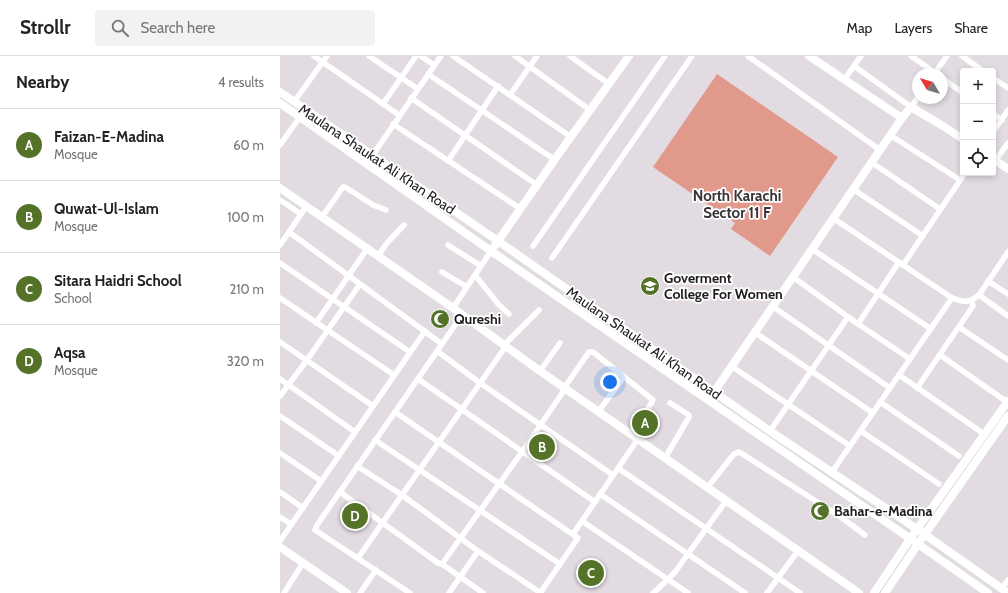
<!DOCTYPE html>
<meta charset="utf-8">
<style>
:root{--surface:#fff;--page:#f2f2f2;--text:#222;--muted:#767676;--line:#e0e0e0;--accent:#547228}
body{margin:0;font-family:Cabin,sans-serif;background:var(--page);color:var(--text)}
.controls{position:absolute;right:12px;top:12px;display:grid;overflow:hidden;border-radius:4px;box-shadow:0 2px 6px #0003}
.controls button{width:36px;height:36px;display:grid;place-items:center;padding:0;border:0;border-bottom:1px solid var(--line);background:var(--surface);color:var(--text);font:20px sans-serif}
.compass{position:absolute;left:632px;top:12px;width:36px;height:36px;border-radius:50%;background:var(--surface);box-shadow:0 2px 6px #0003;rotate:308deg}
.you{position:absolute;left:330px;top:326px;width:14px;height:14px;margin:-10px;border:3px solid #fff;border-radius:50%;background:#1a73e8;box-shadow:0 0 0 6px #1a73e833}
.badge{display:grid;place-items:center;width:26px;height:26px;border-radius:50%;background:var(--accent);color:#fff;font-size:13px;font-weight:700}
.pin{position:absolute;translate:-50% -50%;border:2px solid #fff;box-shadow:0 1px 4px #0006}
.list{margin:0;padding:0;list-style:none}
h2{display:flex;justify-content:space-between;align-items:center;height:52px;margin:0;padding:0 16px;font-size:17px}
h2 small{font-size:13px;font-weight:400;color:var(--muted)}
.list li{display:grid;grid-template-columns:26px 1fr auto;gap:12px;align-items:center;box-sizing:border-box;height:72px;padding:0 16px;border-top:1px solid var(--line)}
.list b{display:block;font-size:15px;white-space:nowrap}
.list p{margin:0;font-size:13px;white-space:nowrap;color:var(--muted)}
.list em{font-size:13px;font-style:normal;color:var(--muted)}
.icon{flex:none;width:22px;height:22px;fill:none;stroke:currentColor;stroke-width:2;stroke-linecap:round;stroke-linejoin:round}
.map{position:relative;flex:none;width:728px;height:537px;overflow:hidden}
header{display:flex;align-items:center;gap:24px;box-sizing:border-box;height:56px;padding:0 20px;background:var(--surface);border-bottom:1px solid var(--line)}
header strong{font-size:19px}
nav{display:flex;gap:22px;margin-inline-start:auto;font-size:14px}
.search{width:280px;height:36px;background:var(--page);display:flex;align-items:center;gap:10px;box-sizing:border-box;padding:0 14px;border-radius:4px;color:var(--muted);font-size:15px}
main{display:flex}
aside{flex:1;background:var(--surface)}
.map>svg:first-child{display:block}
.green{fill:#e1998b}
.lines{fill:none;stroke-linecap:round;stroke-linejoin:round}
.street{stroke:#fff;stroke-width:5.5}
.secondary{stroke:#fff;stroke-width:8}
.labels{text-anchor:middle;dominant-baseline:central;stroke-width:3.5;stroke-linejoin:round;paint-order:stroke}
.street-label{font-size:14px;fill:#1f1d1f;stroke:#fff}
.poi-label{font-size:14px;font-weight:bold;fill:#1f1d1f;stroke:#fff;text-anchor:start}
.neighbourhood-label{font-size:15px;font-weight:bold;fill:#393439;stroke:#fff}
</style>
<header>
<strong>Strollr</strong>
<div class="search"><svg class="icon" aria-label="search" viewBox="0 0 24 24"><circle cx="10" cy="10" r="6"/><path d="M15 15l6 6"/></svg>Search here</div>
<nav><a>Map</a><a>Layers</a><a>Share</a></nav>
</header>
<main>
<aside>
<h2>Nearby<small>4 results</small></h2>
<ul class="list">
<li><span class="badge">A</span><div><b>Faizan-E-Madina</b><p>Mosque</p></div><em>60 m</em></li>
<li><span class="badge">B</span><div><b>Quwat-Ul-Islam</b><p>Mosque</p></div><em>100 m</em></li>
<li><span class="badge">C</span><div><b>Sitara Haidri School</b><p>School</p></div><em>210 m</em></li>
<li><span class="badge">D</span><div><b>Aqsa</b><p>Mosque</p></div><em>320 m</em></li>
</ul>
</aside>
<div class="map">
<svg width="728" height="537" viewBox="0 0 728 537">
<rect width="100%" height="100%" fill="#e2dce2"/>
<!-- green -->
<polygon class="green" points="437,18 558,101 490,200 451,173 455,167 373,111"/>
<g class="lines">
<!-- street -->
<g class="street">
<polyline points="34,0 119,59"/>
<polyline points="89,0 138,33"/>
<polyline points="141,0 154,9"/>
<polyline points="173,0 291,81"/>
<polyline points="235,0 310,54"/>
<polyline points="290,0 329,28"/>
<polyline points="468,0 600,94"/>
<polyline points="631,0 657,18"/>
<polyline points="682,0 703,15"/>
<polyline points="574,10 631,51 638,41"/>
<polyline points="148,18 275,104"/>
<polyline points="654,18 667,0"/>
<polyline points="662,22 683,37"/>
<polyline points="713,22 728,32"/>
<polyline points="564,24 581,0"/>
<polyline points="230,39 257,0"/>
<polyline points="131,42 257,129"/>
<polyline points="14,46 47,0"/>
<polyline points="103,48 136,0"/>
<polyline points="713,58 722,64"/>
<polyline points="113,68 241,153"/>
<polyline points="713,76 728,54"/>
<polyline points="610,79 680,124"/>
<polyline points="0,89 22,58"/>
<polyline points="92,100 161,0"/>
<polyline points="168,105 218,30"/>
<polyline points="715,105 728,87"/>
<polyline points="591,106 660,153"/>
<polyline points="573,133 643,180"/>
<polyline points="0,144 21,158"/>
<polyline points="42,161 63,131 65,131 93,149 106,154"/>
<path d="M553 162 672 242C684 246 688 248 699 239L728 260"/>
<polyline points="9,176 162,288"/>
<polyline points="0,189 26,151"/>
<polyline points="168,189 201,210"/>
<polyline points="253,190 385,0"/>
<polyline points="532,193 651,273"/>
<polyline points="98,200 107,187 124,169"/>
<polyline points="272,202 412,0"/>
<polyline points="0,207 130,296"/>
<polyline points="623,209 685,117"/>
<polyline points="162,216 187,231"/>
<polyline points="195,219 219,249 229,258"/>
<polyline points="513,221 578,268 619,206"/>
<polyline points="708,225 728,238"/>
<polyline points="699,239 728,196"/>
<polyline points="0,242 114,319"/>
<polyline points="492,250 610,332"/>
<polyline points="173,252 211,195"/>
<polyline points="36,267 87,193"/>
<polyline points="578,268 630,303"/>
<polyline points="679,271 728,304"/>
<polyline points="474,276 593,357"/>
<polyline points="0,286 93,350"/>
<polyline points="224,289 259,254"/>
<polyline points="157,295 200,327 333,419"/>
<polyline points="660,299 727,346"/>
<polyline points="451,310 570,390"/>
<polyline points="260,315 280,287"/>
<polyline points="619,319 704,378"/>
<polyline points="0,323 75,376"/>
<polyline points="138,323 315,446"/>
<polyline points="284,332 309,296 313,296 373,344 372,346 350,378"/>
<polyline points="637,332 693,250 692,245"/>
<polyline points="0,340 27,304 80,228"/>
<polyline points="600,346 679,400"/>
<polyline points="115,356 298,482 260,537"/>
<polyline points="318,356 344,321"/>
<polyline points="0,360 59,400"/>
<polyline points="490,375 568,261"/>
<polyline points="581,375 659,428"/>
<polyline points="95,384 280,508"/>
<polyline points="0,397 41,425"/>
<polyline points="385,402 409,361 409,359 390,347"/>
<polyline points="77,410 122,439 198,495 261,537"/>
<polyline points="338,412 520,537"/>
<polyline points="552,416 672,242"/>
<polyline points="427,432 454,398 459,396 461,397 562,462 585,479"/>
<polyline points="0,436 23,452"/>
<polyline points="60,436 158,507 162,508 203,537"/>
<polyline points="320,438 465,537"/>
<polyline points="0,461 11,468"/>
<polyline points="302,465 408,537"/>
<polyline points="293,478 358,383"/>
<polyline points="0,485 145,275"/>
<polyline points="78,502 226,290"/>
<polyline points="162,508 242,396 285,333"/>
<polyline points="722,532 728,524"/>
<polyline points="4,537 23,507"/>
<polyline points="80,537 96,514"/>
<polyline points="130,537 35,474 37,469 182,259"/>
<polyline points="169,537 198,495"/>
<polyline points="373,537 379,532 395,516 446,445"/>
<polyline points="487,537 518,495"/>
</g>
<!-- secondary -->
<g class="secondary">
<polyline points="529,0 622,62"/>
<polyline points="0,36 218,185 490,375 637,473 728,537"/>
<polyline points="0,47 211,195 638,488 708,537"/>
<polyline points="713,103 728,113"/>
<polyline points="0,132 173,252 260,315 579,537"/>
<polyline points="211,195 280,96 349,0"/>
<polyline points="434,336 622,62 631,51 663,70 683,83"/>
<polyline points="0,491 67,537"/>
<polyline points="594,537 630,483 728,345"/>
<polyline points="605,537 638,488 728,360"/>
</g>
</g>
<!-- icons -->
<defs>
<g id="university-disc" transform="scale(1)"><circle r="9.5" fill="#547228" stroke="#fff"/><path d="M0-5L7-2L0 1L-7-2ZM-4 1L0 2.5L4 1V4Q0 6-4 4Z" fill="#fff"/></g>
<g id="mosque-disc" transform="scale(1)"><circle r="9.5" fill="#547228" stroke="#fff"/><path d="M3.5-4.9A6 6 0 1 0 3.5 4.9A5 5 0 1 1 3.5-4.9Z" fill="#fff"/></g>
</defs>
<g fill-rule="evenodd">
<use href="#university-disc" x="370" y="230"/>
<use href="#mosque-disc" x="160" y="263"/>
<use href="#mosque-disc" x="540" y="455"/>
</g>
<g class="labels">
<!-- street labels -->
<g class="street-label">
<text transform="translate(97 103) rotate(34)">Maulana Shaukat Ali Khan Road</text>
<text transform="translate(364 287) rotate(35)">Maulana Shaukat Ali Khan Road</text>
</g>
<!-- poi labels -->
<g class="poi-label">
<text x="384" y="222">Goverment<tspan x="384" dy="16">College For Women</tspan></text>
<text x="174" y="263">Qureshi</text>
<text x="554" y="455">Bahar-e-Madina</text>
</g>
<!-- neighbourhood labels -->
<g class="neighbourhood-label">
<text x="457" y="140">North Karachi<tspan x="457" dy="17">Sector 11 F</tspan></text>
</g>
</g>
</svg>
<div class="controls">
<button>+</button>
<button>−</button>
<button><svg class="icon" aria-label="locate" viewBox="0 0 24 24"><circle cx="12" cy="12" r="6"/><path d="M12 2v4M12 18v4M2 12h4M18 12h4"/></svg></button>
</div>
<svg class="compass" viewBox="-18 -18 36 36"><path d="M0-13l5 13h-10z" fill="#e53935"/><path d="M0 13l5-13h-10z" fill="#767676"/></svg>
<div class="you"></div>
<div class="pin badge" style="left:365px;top:367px">A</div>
<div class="pin badge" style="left:262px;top:391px">B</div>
<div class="pin badge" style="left:311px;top:517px">C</div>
<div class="pin badge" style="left:75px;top:460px">D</div>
</div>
</main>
